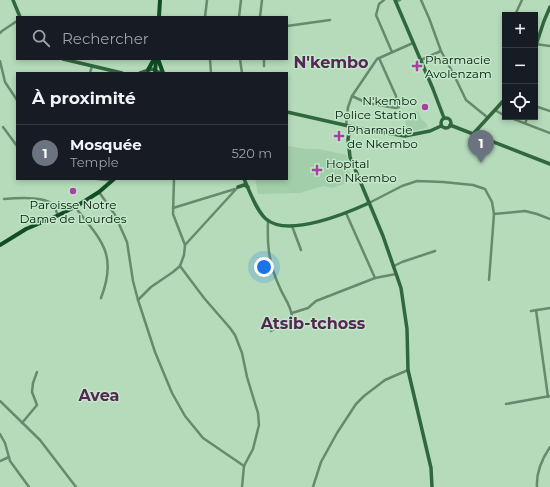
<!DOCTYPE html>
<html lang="fr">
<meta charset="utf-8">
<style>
:root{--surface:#171b24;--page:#242831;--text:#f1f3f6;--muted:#9ea1a6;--line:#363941;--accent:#2563eb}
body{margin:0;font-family:Montserrat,sans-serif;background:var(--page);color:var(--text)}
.controls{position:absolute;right:12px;top:12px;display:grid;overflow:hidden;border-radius:0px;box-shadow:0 2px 6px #0003}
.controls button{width:36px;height:36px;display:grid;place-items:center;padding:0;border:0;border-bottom:1px solid var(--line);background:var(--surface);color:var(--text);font:20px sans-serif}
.you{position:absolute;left:264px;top:267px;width:14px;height:14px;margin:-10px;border:3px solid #fff;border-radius:50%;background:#1a73e8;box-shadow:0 0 0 6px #1a73e833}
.badge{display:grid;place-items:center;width:26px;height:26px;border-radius:50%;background:var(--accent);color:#fff;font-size:13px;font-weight:700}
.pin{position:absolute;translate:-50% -33px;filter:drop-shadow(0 1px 2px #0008)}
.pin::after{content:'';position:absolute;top:21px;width:14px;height:12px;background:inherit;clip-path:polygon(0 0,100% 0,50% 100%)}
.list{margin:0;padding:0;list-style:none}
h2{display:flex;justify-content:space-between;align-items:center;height:52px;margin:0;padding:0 16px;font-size:17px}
h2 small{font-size:13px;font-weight:400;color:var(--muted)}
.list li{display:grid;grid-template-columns:26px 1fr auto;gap:12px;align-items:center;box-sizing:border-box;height:56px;padding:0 16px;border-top:1px solid var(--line)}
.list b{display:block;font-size:15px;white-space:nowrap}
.list p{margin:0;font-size:13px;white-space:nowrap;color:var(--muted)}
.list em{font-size:13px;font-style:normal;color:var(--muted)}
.icon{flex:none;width:22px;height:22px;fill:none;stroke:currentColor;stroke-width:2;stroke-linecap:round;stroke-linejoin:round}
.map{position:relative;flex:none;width:550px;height:487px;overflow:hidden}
.search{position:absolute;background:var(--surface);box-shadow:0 2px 6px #0003;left:16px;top:16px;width:272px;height:44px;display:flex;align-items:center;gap:10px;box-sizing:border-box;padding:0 14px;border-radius:0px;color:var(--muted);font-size:15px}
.panel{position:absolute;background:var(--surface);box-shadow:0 2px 6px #0003;left:16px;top:72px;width:272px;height:108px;border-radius:0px}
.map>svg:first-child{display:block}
.built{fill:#a3ceaa}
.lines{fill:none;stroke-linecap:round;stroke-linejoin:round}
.street{stroke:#668a6d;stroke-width:2.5}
.secondary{stroke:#30683d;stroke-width:3.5}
.primary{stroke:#114d24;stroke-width:4}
.poi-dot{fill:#a840a3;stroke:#c1e8c8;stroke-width:1.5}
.labels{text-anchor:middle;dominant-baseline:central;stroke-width:3;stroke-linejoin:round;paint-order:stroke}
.poi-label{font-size:12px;fill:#08160b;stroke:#c1e8c8;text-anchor:start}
.district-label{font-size:16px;font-weight:bold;fill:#582555;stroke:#c1e8c8}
</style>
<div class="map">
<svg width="550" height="487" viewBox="0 0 550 487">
<rect width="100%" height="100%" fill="#b5dbbb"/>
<!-- built -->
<g class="built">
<polygon points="418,111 422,120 426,123 428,127 408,133 404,116"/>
<polygon points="288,146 306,149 318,149 347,155 348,160 344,162 352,178 347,183 332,188 323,186 300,193 258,194 255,179 287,179 287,148"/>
</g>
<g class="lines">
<!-- street -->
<g class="street">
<polyline points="384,0 379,4 376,15 392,52"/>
<polyline points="421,0 429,18 441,51 454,75 466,100 487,117"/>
<polyline points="396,2 400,0"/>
<polyline points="515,15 522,0"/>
<polyline points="205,17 207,0"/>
<polyline points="239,17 241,0"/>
<polyline points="260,17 262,0"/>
<polyline points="287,26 330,20"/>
<polyline points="0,33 2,31 17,21"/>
<polyline points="535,44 550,46"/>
<polyline points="210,59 211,73"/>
<polyline points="240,59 242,73"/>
<polyline points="264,59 264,66"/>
<polyline points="421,60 441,51"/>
<polyline points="0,61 5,82 17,100"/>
<polyline points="90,73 92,66"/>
<polyline points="352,96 367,103 396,108 399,107 396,96 379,58"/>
<polyline points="535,106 550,111"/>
<polyline points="495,110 505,116"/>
<polyline points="508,117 550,133"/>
<polyline points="525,123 528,117"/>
<polyline points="346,126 348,107 352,96 377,59 413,43"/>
<polyline points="3,127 17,146"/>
<polyline points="97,179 108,180 111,182"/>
<polyline points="99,192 115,215 127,242 133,281 138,300 155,352 172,393 185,416 203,438 244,466"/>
<path d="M4 199C15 198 43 196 52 204 55 206 56 211 58 215"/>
<polyline points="369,203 402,186 417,181 443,182 473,185 485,189 492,202 494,214 489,280"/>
<path d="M75 207C101 240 118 254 101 298"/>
<polyline points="173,208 235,189"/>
<polyline points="346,213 375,278"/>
<polyline points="494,214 525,211 537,214 550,219"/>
<path d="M268 221C267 246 269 265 280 288 284 298 291 305 292 317L284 324 271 331"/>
<polyline points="292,226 301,250"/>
<polyline points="185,245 238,187"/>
<polyline points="180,266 204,298 230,328 235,335 242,353 247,377 258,413 259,425 253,449 244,466 242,487"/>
<polyline points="394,266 402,262 435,251"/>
<polyline points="138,300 151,287 173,272 180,266 184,255 185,245 173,214 174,179"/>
<polyline points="536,310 548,397"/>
<polyline points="531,311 550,308"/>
<polyline points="292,313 308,308 316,301 375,278 396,274"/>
<polyline points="0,401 40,440 76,487"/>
<polyline points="506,404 550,396"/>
<polyline points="22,423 37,405 32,392 33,383 37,372"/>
<polyline points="0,434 5,443 10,461 29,487"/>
<polyline points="0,461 9,457"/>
<polyline points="313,487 321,462 337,433 356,404 364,396 385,380 408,370"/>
<path d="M537 487C536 473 542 459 550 447"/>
</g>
<!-- secondary -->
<g class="secondary">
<polyline points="13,0 20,17"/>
<polyline points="395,0 433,89 444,118"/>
<polyline points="535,48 544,21 550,7"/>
<polyline points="63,59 122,73"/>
<polyline points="140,73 152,69 161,73"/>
<polyline points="287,112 362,129 405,136 430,131 441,126"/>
<circle cx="446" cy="123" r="5"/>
<polyline points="450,125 550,164"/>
<polyline points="350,126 348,139 350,157 383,236 401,288 407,329 408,370 431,468 432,487"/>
<polyline points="473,134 505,99"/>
<path d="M244 179C250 192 256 210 266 219 288 238 347 213 369 203"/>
<polyline points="238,187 244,185 248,187"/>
</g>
<!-- primary -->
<g class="primary">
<polyline points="159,17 160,0"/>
<polyline points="158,59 163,73"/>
<polyline points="148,70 154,59"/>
<polyline points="155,73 156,59"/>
<polyline points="0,245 26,229 59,215 80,204 99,192 114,179"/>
</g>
</g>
<!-- markers -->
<g class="poi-dot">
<path d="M415 60h4v4h4v4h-4v4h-4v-4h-4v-4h4z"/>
<circle cx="425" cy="107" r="4"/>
<path d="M337 130h4v4h4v4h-4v4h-4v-4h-4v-4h4z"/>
<path d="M315 164h4v4h4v4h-4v4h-4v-4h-4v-4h4z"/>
<circle cx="73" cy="191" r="4"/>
</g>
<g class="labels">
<!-- poi labels -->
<g class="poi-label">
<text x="425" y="59">Pharmacie<tspan x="425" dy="14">Avolenzam</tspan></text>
<text x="417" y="100" text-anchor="end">N'kembo<tspan x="417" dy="14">Police Station</tspan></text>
<text x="347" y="129">Pharmacie<tspan x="347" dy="14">de Nkembo</tspan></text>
<text x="326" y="163">Hopital<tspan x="326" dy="14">de Nkembo</tspan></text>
<text x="73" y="204" text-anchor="middle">Paroisse Notre<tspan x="73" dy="14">Dame de Lourdes</tspan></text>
</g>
<!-- district labels -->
<g class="district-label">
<text x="331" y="62">N'kembo</text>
<text x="313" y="323">Atsib-tchoss</text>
<text x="99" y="395">Avea</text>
</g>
</g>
</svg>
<div class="controls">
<button>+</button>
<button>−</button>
<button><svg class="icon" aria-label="locate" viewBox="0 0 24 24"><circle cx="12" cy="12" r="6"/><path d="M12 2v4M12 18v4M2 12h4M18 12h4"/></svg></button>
</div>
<div class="you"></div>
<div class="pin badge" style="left:481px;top:163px;background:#6b7280">1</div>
<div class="search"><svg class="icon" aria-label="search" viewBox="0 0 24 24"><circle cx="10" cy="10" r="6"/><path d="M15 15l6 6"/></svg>Rechercher</div>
<section class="panel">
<h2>À proximité<small></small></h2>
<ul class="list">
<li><span class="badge" style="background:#6b7280">1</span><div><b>Mosquée</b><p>Temple</p></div><em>520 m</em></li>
</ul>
</section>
</div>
